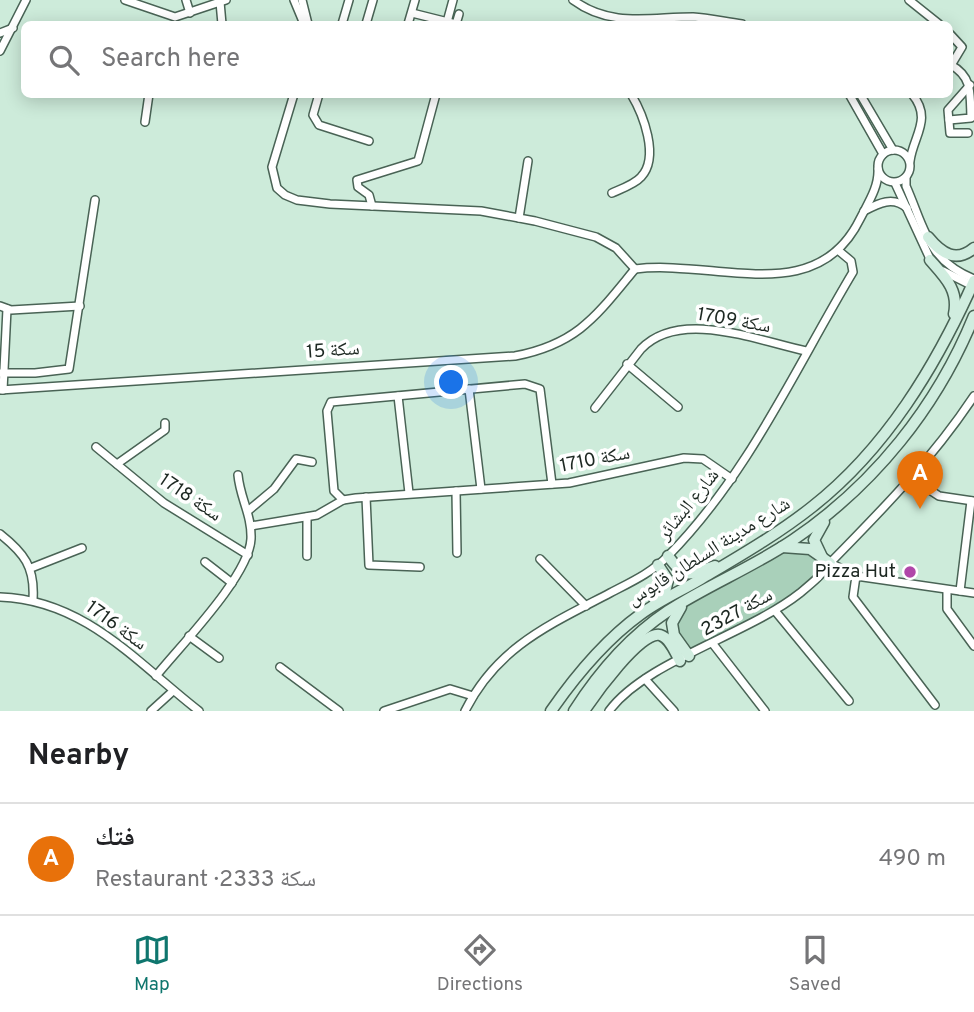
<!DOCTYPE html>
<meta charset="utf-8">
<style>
:root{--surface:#fff;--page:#f6f6f6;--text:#202124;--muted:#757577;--line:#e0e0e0;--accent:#0f766e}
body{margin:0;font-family:Overpass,"Noto Naskh Arabic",sans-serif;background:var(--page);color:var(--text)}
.you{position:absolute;left:452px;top:383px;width:24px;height:24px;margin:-18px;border:5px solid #fff;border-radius:50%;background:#1a73e8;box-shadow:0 0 0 10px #1a73e833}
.badge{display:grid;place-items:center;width:46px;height:46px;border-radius:50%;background:var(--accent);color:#fff;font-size:23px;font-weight:700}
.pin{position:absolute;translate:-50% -58px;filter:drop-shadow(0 2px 4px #0008)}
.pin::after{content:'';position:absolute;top:37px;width:24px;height:21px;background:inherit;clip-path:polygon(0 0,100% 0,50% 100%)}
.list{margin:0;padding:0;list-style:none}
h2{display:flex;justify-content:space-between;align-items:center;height:91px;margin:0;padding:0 28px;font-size:30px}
h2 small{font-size:23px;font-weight:400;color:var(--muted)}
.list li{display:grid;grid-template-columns:46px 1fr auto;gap:21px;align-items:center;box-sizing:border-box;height:112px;padding:0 28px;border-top:2px solid var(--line)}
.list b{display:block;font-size:26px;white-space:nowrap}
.list p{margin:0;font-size:23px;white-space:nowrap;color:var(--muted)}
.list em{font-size:23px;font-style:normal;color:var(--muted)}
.icon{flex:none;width:38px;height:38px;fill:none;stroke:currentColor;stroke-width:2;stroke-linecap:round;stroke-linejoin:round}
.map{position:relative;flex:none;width:974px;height:711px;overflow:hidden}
.search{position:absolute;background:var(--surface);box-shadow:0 4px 18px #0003;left:21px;right:21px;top:21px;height:77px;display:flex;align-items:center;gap:18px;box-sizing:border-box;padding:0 24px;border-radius:10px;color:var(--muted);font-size:26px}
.sheet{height:203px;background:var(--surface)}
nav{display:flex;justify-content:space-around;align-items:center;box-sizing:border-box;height:98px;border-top:2px solid var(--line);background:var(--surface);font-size:19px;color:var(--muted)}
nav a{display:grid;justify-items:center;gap:4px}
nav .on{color:var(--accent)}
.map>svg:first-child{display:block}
.green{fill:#a9d0ba}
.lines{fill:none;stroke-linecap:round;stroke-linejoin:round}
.street-casing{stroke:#496355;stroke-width:10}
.secondary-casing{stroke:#496355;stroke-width:13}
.street{stroke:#fff;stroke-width:7}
.secondary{stroke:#d0eddf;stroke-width:10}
.poi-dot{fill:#b047a9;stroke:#fff;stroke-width:2.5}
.labels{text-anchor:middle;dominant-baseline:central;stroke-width:7;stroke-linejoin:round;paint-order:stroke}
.street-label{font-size:19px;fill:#1d2822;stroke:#fff}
.poi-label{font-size:19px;fill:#1d2822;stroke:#fff;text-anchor:end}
</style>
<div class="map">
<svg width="974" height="711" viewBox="0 0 974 711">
<rect width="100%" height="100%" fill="#cdebda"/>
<!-- green -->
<polygon class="green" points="782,548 803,548 829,563 776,611 689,655 675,634 675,614"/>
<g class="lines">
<!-- street casing -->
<g class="street-casing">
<g id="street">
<polyline points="125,0 175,17 226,0"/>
<polyline points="186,0 190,13"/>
<polyline points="294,0 304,24"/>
<polyline points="302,0 308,24"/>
<path d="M573 0C611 28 650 17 693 17 709 18 726 22 742 24"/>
<polyline points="909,0 939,24"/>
<polyline points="220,2 222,24"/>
<polyline points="412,13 456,24"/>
<polyline points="447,22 453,0"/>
<polyline points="342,24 349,0"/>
<polyline points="366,24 373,0"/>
<polyline points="408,24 415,0"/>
<polyline points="456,24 459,14"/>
<polyline points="0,33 13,28"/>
<polyline points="950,34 962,47 950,67"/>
<polyline points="0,51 26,0"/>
<polyline points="294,94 272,167 277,188 285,195 297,200 330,204 481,211 535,221 596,237 616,248 635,269"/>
<polyline points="319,94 313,115 319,125 369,141"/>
<polyline points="849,94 883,154"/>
<polyline points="860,94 893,150"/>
<path d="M949 120 971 118C970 95 973 77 951 65"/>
<polyline points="145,122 149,94"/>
<polyline points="968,133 950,133 948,110 970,85"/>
<circle cx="894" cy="166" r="16"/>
<path d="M910 161C913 136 933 119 912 94"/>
<path d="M906 178V186C925 229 927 260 974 279"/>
<polyline points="895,183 931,261"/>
<path d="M612 193C621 189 635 184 641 177 660 157 643 114 631 94"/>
<polyline points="372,206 369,195 358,187 357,180 418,161 436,94"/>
<path d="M864 211C879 203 893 196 907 208"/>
<polyline points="519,218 528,161"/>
<path d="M635 269C716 259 816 309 860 219 868 203 879 187 878 169"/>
<polyline points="943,271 973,286"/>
<polyline points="0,306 11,310 80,306"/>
<polyline points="627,364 678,407"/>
<polyline points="0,373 35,373 69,369 95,200"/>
<polyline points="469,389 481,489"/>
<path d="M0 390 515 356C578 344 597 315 635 269"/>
<polyline points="3,390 7,309"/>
<polyline points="398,396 409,493"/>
<path d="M595 408 641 349C680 308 758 341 806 351"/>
<polyline points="96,447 164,503 248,555"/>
<polyline points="117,464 165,430 165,423"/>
<polyline points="913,479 939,496 973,501"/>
<polyline points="456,491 457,553"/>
<polyline points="366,497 369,565 420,567"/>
<polyline points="343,500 334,491 327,411 331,402 525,384 540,389 552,484"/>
<polyline points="249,510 274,489 296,459 312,462"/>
<polyline points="251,526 317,515 343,500 356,498 569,483 684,458 703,459 732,479"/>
<path d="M0 534C24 553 35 567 33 599"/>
<polyline points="307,556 307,517"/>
<polyline points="540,559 586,606"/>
<polyline points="205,562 232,583"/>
<polyline points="830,563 856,576 974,593"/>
<polyline points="31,568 82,548"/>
<polyline points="856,576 853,597 935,705"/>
<polyline points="947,590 947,609 974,646"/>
<polyline points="960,591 971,501"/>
<path d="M0 597C85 600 136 662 199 711"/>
<polyline points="776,612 849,701"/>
<polyline points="189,636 219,658"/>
<polyline points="713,644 765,711"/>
<polyline points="280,667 339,711"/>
<path d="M156 676C181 645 249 576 251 539 252 515 240 498 238 475"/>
<polyline points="645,679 674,711"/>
<polyline points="151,711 173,691"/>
<polyline points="384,711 450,689 473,696"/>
<path d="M465 711C497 647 549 625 610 593 631 582 651 573 668 556 748 475 795 369 853 272L851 261 839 251"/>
<path d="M609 711C646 661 747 635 800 593 812 583 822 575 830 563 883 509 933 458 974 396"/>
</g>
</g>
<!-- secondary casing -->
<g class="secondary-casing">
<g id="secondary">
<path d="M928 237C942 254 956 263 974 248"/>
<path d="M930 260C945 277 959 290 954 314"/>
<polyline points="782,547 810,549 830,563"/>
<path d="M668 556C686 580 687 575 715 566"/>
<polyline points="823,559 814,540 824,522"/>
<polyline points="655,600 666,588 668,580 658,565"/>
<polyline points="681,607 672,623 674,635 689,656"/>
<path d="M551 711C576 675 605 640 641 614 660 600 681 591 701 579 738 557 778 534 812 507 886 449 936 366 974 281"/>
<path d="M574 711C599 672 629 637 668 611 708 585 753 567 793 540 874 485 937 407 974 316"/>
<path d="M584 711C594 696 641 630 660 635 670 638 675 652 680 661"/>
</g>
</g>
<!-- street -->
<use href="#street" class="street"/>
<!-- secondary -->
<use href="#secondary" class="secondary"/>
</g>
<!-- markers -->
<circle class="poi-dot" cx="910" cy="572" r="7"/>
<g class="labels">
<!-- street labels -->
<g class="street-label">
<text transform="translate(734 321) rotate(10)">سكة 1709</text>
<text transform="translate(333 351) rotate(-4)">سكة 15</text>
<text transform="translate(595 460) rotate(-11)">سكة 1710</text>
<text transform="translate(190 498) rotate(34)">سكة 1718</text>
<text transform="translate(689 505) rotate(-51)">شارع البشائر</text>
<text transform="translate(709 552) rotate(-32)">شارع مدينة السلطان قابوس</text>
<text transform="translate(737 613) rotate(-29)">سكة 2327</text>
<text transform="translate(116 626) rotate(36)">سكة 1716</text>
</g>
<!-- poi labels -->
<g class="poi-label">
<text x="896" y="572">Pizza Hut</text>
</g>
</g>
</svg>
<div class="you"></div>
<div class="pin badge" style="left:920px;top:509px;background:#e8710a">A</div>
<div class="search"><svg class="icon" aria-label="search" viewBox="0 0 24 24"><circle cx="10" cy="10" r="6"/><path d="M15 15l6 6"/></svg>Search here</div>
</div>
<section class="sheet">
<h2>Nearby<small></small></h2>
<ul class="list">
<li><span class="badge" style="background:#e8710a">A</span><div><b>فتك</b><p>Restaurant · سكة 2333</p></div><em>490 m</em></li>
</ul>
</section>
<nav>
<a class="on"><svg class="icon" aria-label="map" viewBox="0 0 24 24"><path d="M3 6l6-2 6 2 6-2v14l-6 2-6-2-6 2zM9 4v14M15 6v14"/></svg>Map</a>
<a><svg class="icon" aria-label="directions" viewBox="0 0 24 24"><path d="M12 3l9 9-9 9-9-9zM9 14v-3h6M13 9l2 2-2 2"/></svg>Directions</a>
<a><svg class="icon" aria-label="saved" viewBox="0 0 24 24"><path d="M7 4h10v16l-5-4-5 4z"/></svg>Saved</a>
</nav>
